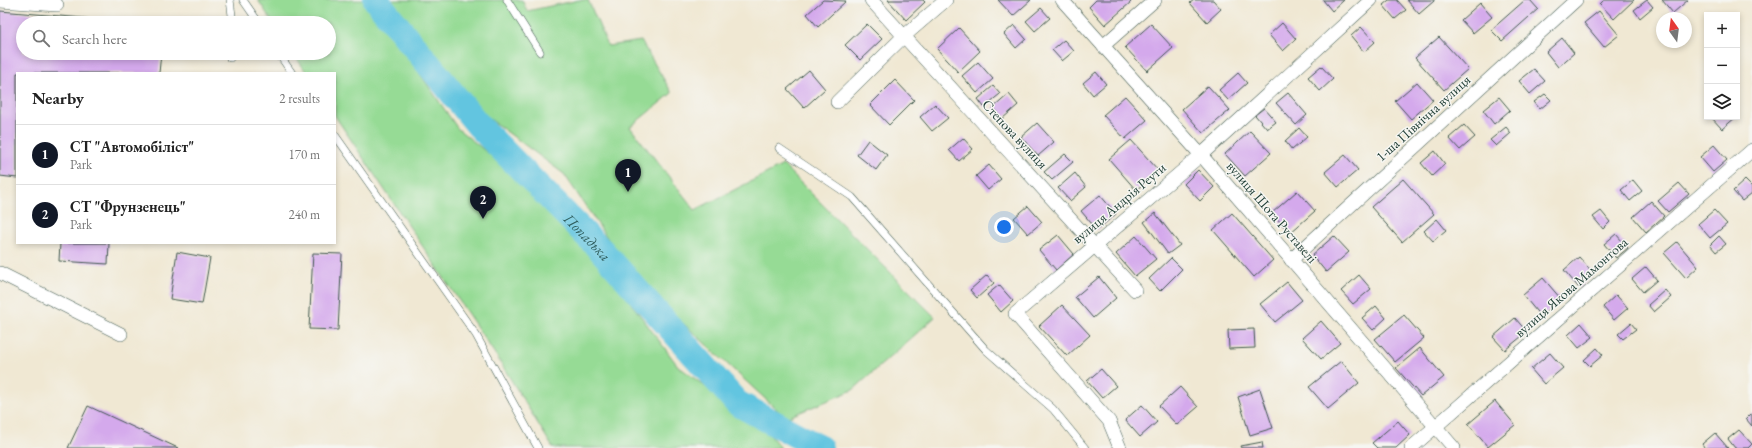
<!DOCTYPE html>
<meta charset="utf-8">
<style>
:root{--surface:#fff;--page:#f6f6f6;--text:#222;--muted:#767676;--line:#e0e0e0;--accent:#111827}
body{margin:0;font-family:"EB Garamond",serif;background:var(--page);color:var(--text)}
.controls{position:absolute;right:12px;top:12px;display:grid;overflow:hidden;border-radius:0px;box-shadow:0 2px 6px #0003}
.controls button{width:36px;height:36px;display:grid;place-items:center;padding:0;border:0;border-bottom:1px solid var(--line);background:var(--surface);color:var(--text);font:20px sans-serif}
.compass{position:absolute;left:1656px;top:12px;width:36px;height:36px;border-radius:50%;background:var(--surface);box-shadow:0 2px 6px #0003;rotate:346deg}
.you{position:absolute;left:1004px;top:227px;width:14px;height:14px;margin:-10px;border:3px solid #fff;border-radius:50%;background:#1a73e8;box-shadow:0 0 0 6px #1a73e833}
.badge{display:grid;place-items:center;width:26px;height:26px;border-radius:50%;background:var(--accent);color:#fff;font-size:13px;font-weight:700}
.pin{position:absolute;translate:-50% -33px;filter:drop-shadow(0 1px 2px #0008)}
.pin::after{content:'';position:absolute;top:21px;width:14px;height:12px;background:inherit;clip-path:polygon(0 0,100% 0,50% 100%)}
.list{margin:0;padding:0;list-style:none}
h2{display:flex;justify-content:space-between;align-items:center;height:52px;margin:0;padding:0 16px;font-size:17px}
h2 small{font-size:13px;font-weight:400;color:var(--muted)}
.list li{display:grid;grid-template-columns:26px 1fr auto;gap:12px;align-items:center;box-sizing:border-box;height:60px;padding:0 16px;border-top:1px solid var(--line)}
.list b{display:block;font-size:15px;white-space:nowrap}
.list p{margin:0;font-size:13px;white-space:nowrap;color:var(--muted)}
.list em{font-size:13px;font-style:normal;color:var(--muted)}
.icon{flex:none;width:22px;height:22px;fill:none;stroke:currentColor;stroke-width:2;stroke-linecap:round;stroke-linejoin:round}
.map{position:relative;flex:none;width:1752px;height:448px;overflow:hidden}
.search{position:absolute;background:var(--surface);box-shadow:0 2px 6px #0003;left:16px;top:16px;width:320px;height:44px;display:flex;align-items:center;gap:10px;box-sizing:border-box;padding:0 14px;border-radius:22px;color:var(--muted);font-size:15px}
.panel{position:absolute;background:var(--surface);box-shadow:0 2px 6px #0003;left:16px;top:72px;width:320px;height:172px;border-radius:0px}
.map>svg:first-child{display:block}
.green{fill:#96db95;stroke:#5a8c64}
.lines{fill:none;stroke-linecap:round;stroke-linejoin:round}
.river{stroke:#62c5e0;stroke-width:26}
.building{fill:#d4a9ec}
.service-casing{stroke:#3e574c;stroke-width:8}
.minor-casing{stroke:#3e574c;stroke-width:14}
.service{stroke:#fff;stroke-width:7}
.minor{stroke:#fff;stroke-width:13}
.labels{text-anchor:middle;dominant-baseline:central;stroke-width:3;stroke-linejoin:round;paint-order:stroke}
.street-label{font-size:14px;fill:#1f3d34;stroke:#f6f6f2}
.water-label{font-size:15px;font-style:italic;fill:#305f5f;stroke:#f6f6f2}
</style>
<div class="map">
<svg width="1752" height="448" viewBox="0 0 1752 448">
<rect width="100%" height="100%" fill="#f6f6f2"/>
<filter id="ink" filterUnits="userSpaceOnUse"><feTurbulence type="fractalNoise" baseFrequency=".025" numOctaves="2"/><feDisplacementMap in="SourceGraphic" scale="8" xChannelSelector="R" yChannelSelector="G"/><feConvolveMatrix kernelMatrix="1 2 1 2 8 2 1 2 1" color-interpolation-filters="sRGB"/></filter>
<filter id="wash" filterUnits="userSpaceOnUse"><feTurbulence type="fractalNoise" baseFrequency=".012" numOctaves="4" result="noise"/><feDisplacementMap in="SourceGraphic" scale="16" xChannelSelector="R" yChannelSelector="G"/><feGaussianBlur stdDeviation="0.9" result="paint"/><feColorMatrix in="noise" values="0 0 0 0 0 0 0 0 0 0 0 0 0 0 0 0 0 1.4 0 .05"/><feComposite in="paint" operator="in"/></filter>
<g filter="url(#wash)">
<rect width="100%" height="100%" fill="#f0e8d3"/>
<!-- green -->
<g class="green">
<polygon points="258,0 366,0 377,11 458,129 539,194 587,244 678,366 770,435 781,448 553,448 497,357 335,116 335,73 307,73 293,53 329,53 329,23 273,23"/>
<polygon points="385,0 522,0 527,11 579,0 588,0 608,46 641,41 672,93 630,127 695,210 783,165 935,317 853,390 786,418 635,279 564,174 487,117 409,31"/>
</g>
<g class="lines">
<!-- river -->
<path class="river" id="s1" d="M376 0 479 126 601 250 737 403 820 448"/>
</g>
<g id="blocks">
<!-- building -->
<g class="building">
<polygon points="823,0 846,1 818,27 807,14"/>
<polygon points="888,0 923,0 925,2 906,20"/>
<polygon points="998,0 1031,0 1013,16"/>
<polygon points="1096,0 1129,0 1131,2 1105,25 1089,7"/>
<polygon points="1194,0 1213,0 1221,9 1207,22 1190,3"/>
<polygon points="1323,0 1344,0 1332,11"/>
<polygon points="1389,0 1397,0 1406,10 1395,19 1383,5"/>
<polygon points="1407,0 1434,0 1434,1 1419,14"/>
<polygon points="1525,0 1530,0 1538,9 1502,41 1491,30"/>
<polygon points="1604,0 1634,0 1614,19 1600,4"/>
<polygon points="1647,0 1653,7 1640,18 1634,10"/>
<polygon points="1662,0 1688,0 1673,13"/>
<polygon points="1480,3 1492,17 1473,33 1461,20"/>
<polygon points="1041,8 1050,18 1035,31 1026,21"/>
<polygon points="0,11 95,19 95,23 23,23 23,53 161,53 159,73 17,73 17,178 0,176"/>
<polygon points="1599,11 1619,35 1604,47 1584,23"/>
<polygon points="1282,23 1296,39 1283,51 1269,35"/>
<polygon points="867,24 882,39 860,60 845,45"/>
<polygon points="1151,24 1173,48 1147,71 1125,47"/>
<polygon points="1014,25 1026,39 1016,48 1004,34"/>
<polygon points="1361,27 1375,42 1364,52 1351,36"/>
<polygon points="959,28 980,51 958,72 937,49"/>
<polygon points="1439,37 1468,69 1444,90 1415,58"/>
<polygon points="1562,38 1574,53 1558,67 1546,52"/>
<polygon points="1064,40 1074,51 1062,61 1052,50"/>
<polygon points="978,62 993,79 977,93 962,76"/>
<polygon points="1321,66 1333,79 1320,91 1308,77"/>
<polygon points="1534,69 1545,81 1530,94 1519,81"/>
<polygon points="809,70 825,89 804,108 787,89"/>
<polygon points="1096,72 1106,84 1093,95 1083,83"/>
<polygon points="1238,73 1247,83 1228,100 1219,90"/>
<polygon points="895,80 914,100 889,125 870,105"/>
<polygon points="1417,82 1433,100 1411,119 1395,101"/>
<polygon points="993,86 1000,94 984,107 978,99"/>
<polygon points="1208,86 1230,110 1203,133 1182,109"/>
<polygon points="1288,93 1307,115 1296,125 1276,103"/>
<polygon points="1009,94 1018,105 1002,119 993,108"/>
<polygon points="1545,94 1551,100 1540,109 1534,102"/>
<polygon points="1125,96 1147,120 1125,139 1103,115"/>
<polygon points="1499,97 1510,110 1494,124 1483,110"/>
<polygon points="935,104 948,118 932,131 920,117"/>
<polygon points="1264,108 1276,122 1267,129 1255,115"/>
<polygon points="1711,117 1736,117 1722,129"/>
<polygon points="1037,123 1054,142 1038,156 1021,137"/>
<polygon points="1464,125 1475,137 1460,150 1449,138"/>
<polygon points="1506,127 1511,133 1496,146 1490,140"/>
<polygon points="1299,128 1307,137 1292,150 1285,141"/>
<polygon points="1250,131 1271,153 1245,176 1225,154"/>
<polygon points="963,138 973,149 959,161 949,150"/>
<polygon points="868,140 887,155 876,170 857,155"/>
<polygon points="1131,140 1159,171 1136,190 1109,159"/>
<polygon points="1714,145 1727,160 1713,172 1700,157"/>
<polygon points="1435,151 1445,164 1432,176 1421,163"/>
<polygon points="1065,154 1073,162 1052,180 1044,172"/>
<polygon points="1345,155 1358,170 1338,187 1325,172"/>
<polygon points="989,165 1001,179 988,190 976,176"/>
<polygon points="1198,170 1214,187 1200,201 1184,184"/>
<polygon points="1075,173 1086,187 1070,201 1058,188"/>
<polygon points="1403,179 1434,214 1402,242 1371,207"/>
<polygon points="1633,180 1642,191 1630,201 1621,190"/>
<polygon points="1745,180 1752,187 1752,193 1742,201 1733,191"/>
<polygon points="1679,183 1689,194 1668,212 1658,201"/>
<polygon points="1297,191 1315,211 1290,233 1272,213"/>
<polygon points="1100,195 1116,214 1097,230 1081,211"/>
<polygon points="1651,201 1664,216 1646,232 1633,217"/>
<polygon points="1028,206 1042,222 1028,234 1014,218"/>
<polygon points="1714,210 1727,224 1710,238 1698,224"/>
<polygon points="1601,211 1610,222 1603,229 1593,217"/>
<polygon points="1155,213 1180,245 1168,254 1144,222"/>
<polygon points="1232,213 1273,260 1254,277 1213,230"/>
<polygon points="1437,219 1446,230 1433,241 1424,231"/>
<polygon points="1616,234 1628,248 1616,258 1604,244"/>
<polygon points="1058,235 1074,254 1056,270 1039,250"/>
<polygon points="1136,236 1156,259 1135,276 1116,254"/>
<polygon points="1334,236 1349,252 1326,272 1312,255"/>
<polygon points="1719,236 1726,244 1716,252 1710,245"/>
<polygon points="1677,242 1698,267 1686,278 1664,253"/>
<polygon points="60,243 109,243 108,264 59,261"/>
<polygon points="177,252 210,258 202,304 170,299"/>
<polygon points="313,253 342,254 338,330 309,329"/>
<polygon points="1579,257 1594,274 1579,288 1564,270"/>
<polygon points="1171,258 1182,269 1160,291 1149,279"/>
<polygon points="1646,267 1657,280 1643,292 1632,279"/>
<polygon points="987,275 994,283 977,298 970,290"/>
<polygon points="1359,275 1371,289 1353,304 1341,291"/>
<polygon points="1099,277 1116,298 1093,318 1075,297"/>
<polygon points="1543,278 1561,299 1541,317 1523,295"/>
<polygon points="1287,282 1302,300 1275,322 1260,304"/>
<polygon points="999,285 1013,301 1001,312 987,295"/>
<polygon points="1665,290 1671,297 1654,312 1648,305"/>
<polygon points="1616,295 1628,308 1614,320 1603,307"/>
<polygon points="1062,305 1090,335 1067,356 1039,326"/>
<polygon points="1376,306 1386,318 1373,330 1362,318"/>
<polygon points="1404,315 1424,338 1395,362 1375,339"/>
<polygon points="1515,318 1527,332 1505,350 1493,337"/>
<polygon points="1321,321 1340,343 1321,359 1302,338"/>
<polygon points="1581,323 1593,337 1579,348 1568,335"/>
<polygon points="1631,323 1636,329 1623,339 1618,334"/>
<polygon points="1254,329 1255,348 1229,349 1228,330"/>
<polygon points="1420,348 1444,377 1421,396 1396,368"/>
<polygon points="1597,348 1603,355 1590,366 1584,360"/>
<polygon points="1550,353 1563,368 1544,384 1531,369"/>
<polygon points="1341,361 1359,383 1328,409 1309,387"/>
<polygon points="1101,369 1116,386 1102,398 1087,381"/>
<polygon points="1180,387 1198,407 1177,425 1159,406"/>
<polygon points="1260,389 1273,428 1250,435 1238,397"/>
<polygon points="1495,401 1515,425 1488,447 1468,424"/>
<polygon points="1142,405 1157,422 1140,437 1125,420"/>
<polygon points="88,406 178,448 68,448"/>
<polygon points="1752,413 1752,426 1746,419"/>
<polygon points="1398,421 1410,435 1396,448 1377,448 1372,443"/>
<polygon points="1739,430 1752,444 1748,448 1735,448 1728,439"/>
<polygon points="1715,433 1728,448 1705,448 1702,444"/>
<polygon points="1262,442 1263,448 1242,448 1241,446"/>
</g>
</g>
</g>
<g filter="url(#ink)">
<use href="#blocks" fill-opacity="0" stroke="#3e574c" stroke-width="1"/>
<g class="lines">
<!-- service casing -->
<g class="service-casing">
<g id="service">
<polyline points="230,0 233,23"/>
<polyline points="243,0 259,23"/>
<polyline points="507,0 540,52"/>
<polyline points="278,53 292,73"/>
<polyline points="230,58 231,53"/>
<polyline points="335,135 476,335 538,448"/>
<polyline points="779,148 852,197 986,350 1053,409 1085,448"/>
</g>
</g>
<!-- minor casing -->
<g class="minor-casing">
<g id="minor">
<polyline points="871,0 1135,290"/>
<polyline points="1062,0 1201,155 1454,448"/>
<polyline points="0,1 57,5"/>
<polyline points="1103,46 1155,0"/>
<polyline points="837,102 903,37 946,0"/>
<polyline points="1291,260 1576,0"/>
<polyline points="0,273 121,334"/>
<polyline points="1120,448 1109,421 1015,314 1201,155 1371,0"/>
<polyline points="1411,448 1752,150"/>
</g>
</g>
<!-- service -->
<use href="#service" class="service"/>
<!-- minor -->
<use href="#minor" class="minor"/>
</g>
</g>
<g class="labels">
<!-- street labels -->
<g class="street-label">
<text transform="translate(1423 118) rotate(-42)">1-ша Північна вулиця</text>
<text transform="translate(1015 134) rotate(47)">Степова вулиця</text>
<text transform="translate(1119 203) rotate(-40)">вулиця Андрія Реути</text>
<text transform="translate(1272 212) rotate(49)">вулиця Шота Руставелі</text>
<text transform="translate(1571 287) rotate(-41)">вулиця Якова Мамонтова</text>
</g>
<!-- water labels -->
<g class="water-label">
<text stroke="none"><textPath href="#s1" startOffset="318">Попадька</textPath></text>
</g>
</g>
</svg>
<div class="controls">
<button>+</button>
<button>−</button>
<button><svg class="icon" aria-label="layers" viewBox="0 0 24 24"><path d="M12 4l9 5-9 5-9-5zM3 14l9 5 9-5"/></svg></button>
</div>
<svg class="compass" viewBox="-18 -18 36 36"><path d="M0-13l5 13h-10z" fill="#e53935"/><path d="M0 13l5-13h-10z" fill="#767676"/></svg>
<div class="you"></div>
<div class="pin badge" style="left:628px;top:192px">1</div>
<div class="pin badge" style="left:483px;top:219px">2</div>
<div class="search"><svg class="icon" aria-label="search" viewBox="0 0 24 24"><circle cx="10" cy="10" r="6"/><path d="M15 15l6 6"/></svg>Search here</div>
<section class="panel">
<h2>Nearby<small>2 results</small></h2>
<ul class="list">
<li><span class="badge">1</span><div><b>СТ &quot;Автомобіліст&quot;</b><p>Park</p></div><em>170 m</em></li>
<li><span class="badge">2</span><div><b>СТ &quot;Фрунзенець&quot;</b><p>Park</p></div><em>240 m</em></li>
</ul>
</section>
</div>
